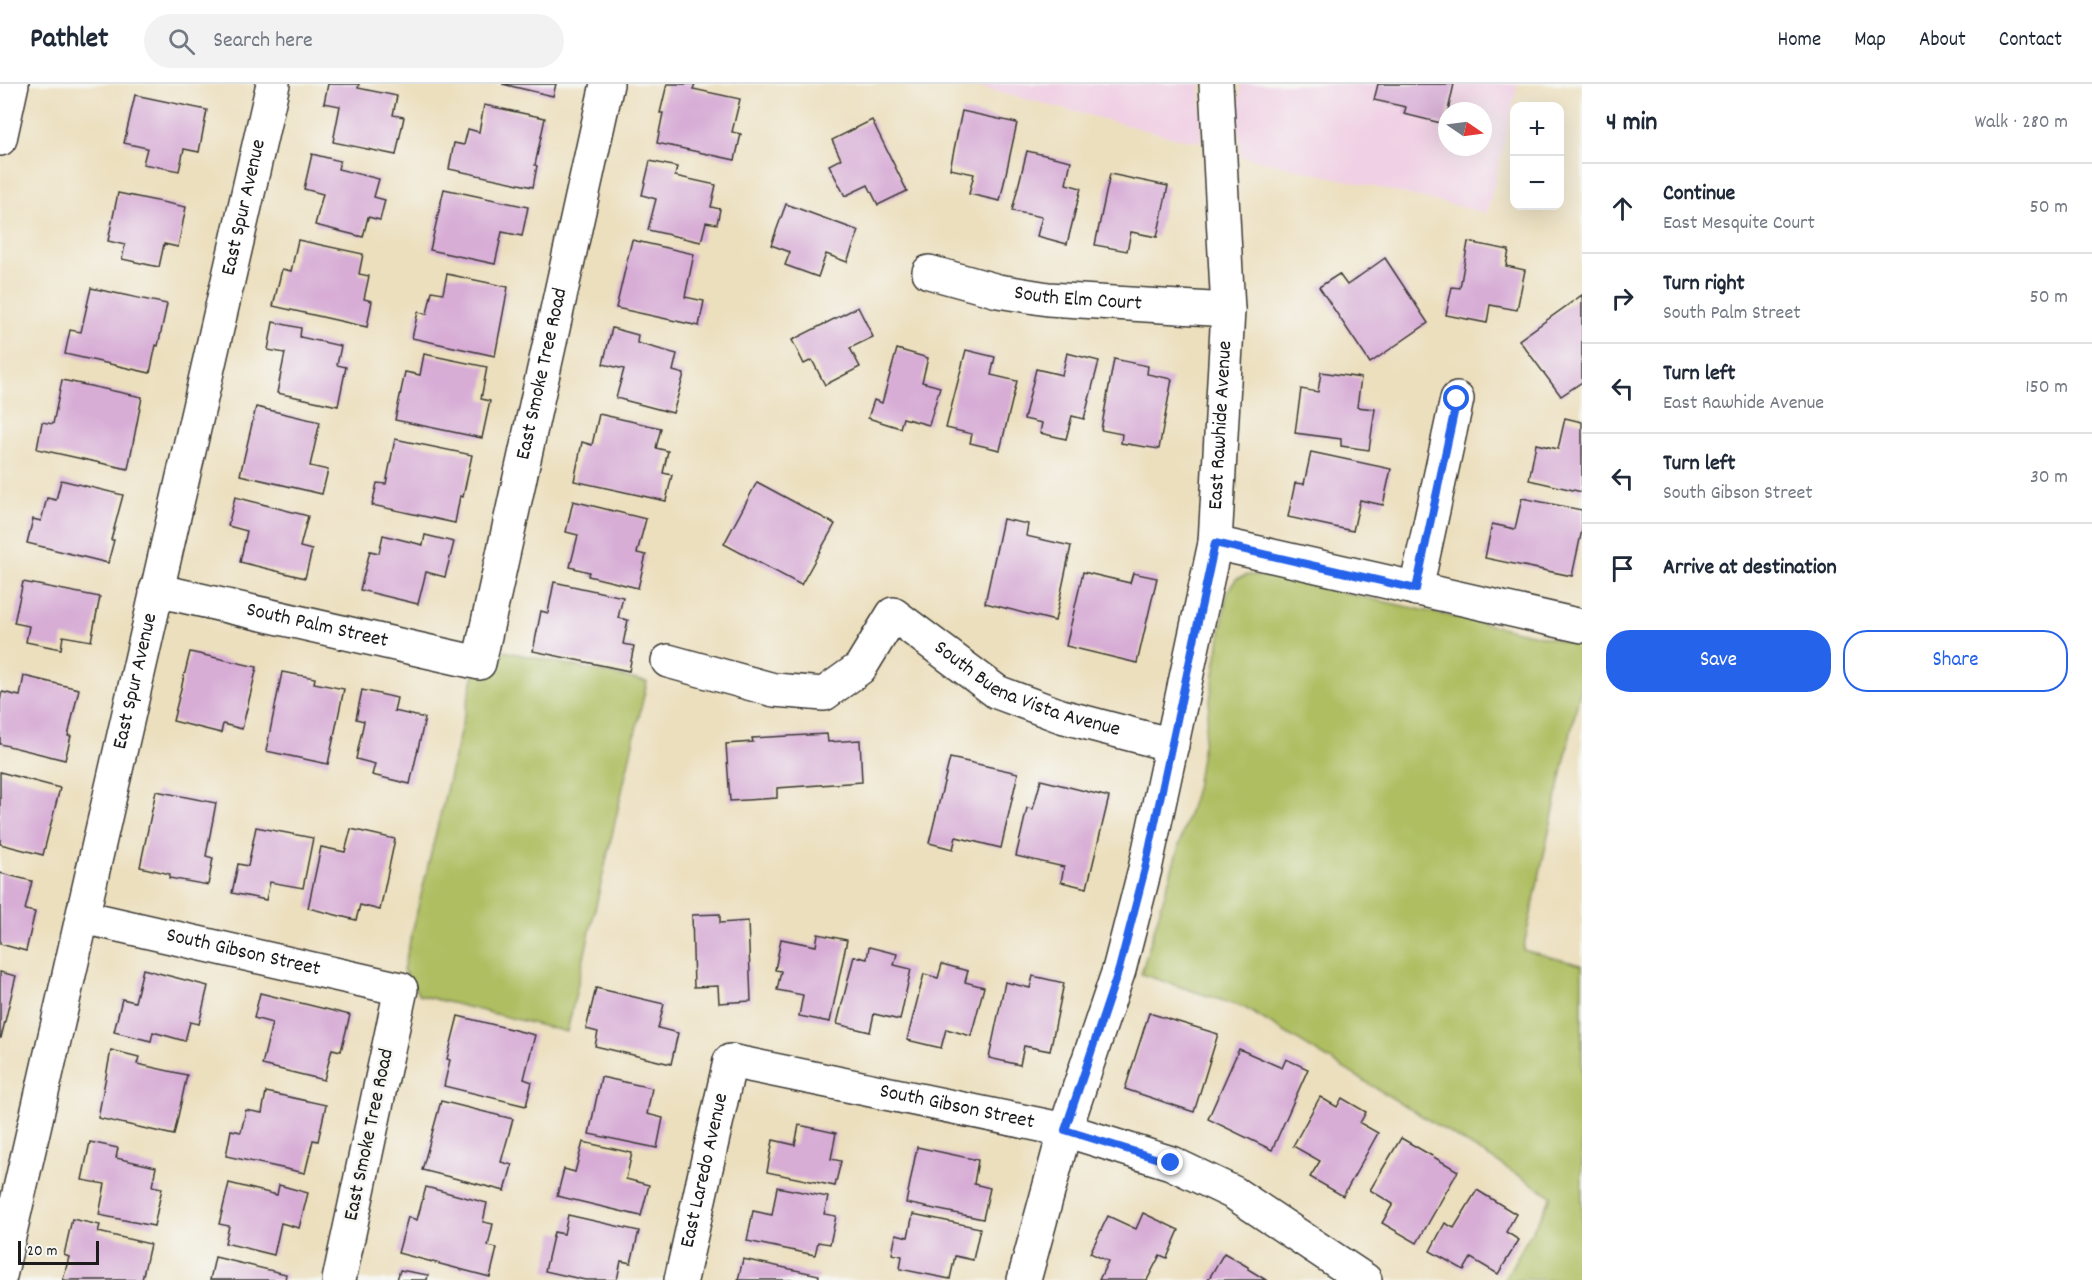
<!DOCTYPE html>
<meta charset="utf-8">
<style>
:root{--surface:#fff;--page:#f2f2f3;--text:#1f2937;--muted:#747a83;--line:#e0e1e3;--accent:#2563eb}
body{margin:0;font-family:Dekko,sans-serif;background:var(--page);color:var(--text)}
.controls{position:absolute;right:18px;top:18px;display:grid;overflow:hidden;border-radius:12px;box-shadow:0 6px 24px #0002}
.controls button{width:54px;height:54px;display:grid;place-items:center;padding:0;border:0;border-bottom:2px solid var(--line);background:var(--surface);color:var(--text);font:30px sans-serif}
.compass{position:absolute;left:1438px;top:18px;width:54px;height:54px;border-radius:50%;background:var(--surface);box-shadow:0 6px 24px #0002;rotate:103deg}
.scale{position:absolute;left:18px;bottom:15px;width:81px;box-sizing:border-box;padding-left:6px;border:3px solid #1c1c1c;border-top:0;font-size:16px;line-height:21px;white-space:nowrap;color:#1c1c1c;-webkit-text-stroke:4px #f6f6f2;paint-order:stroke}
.stop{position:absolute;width:18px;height:18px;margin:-14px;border:4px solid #2563eb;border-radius:50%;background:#fff}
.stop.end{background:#2563eb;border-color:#fff;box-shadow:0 2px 6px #0008}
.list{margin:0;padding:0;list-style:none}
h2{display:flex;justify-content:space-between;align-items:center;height:78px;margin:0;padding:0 24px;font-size:26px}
h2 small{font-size:20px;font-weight:400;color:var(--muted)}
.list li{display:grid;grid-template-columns:39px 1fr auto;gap:18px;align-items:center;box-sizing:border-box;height:90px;padding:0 24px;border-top:2px solid var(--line)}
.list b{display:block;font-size:22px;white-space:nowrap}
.list p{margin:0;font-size:20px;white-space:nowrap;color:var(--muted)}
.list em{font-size:20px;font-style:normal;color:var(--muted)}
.actions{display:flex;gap:12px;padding:18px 24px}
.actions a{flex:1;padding:14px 0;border:2px solid var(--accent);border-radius:24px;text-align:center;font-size:21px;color:var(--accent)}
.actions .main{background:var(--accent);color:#fff}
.icon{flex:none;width:33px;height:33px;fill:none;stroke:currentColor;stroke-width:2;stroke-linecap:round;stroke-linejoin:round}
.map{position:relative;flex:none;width:1582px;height:1196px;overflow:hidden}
header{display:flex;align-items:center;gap:36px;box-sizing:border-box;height:84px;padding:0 30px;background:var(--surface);border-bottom:2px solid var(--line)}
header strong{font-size:28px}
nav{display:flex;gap:33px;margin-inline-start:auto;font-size:21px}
.search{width:420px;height:54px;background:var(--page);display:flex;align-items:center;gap:15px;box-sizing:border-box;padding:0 21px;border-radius:33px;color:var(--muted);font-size:22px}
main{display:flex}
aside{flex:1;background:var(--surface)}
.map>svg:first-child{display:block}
.built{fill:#f0d0e4;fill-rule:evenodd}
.green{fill:#aebe61;stroke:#656d3e;stroke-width:1.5}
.building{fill:#d7acd5}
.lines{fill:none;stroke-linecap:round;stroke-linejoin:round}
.minor-casing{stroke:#3b3934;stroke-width:36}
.minor{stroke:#fff;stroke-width:33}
.route{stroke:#2563eb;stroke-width:8}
.labels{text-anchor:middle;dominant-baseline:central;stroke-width:5;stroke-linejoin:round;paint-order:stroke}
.street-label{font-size:21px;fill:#1c1c1c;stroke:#f6f6f2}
</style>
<header>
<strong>Pathlet</strong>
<div class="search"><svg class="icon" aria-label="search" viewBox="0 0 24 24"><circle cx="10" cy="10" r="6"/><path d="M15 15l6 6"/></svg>Search here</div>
<nav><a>Home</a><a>Map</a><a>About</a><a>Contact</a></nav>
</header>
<main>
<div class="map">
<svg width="1582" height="1196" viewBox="0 0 1582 1196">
<rect width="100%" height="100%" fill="#f6f6f2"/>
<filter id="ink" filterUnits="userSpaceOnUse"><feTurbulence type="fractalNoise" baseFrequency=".0167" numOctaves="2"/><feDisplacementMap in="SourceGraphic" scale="12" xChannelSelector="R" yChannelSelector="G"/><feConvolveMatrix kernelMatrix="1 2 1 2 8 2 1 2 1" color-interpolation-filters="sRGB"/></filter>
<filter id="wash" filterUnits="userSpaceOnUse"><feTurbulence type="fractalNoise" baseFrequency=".008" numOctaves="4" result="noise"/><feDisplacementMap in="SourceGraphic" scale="24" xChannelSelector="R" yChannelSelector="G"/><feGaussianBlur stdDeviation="1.35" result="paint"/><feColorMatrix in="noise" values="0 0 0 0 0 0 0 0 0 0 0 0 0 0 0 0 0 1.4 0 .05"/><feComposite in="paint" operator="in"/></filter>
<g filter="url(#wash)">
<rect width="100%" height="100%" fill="#ecdfbe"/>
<!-- built -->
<g class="built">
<polygon points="967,0 1200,0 1201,58 1177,54"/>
<path d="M1241 0H1518L1487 129 1241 72 1238 33ZM1447 27H1483V63H1447Z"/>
</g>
<!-- green -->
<g class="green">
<polygon points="1248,491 1267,492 1582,561 1582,598 1523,866 1582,881 1582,1196 1504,1196 1552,1112 1245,924 1141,890 1196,704 1227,509 1236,495"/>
<polygon points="504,567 647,598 567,948 419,911 403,886 474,590"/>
</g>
<g id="blocks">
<!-- building -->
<g class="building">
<polygon points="328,0 359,0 358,4 397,12 393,31 404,33 396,71 333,58 340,22 324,19"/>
<polygon points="502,0 556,0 553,12"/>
<polygon points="667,0 695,0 693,5 740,15 732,48 741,50 735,76 657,59 663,29 660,29"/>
<polygon points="1378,0 1454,0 1445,40 1404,30 1406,23 1374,16"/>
<polygon points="135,11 207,26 199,68 184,65 179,87 143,80 147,64 124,59"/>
<polygon points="484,21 545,34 535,81 537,82 533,103 449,85 454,59 464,61 468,45 479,48"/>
<polygon points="962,27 1017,39 1000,117 969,110 974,90 950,85"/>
<polygon points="872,36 907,107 878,121 868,101 845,112 829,81 841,75 832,56"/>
<polygon points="1027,67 1071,77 1066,100 1081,104 1067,160 1037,152 1042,133 1012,127"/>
<polygon points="312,70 340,77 338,85 379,95 374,113 385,116 380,136 368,133 363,153 315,141 323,110 304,105"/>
<polygon points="650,77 677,83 675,92 716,101 711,123 720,125 717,140 706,138 701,158 648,146 656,115 642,111"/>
<polygon points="1110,90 1168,102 1157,153 1131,148 1127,167 1095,161"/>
<polygon points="444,105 528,123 522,152 502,148 495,180 430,166"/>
<polygon points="118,109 186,123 178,163 164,160 159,183 122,175 125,161 108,157"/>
<polygon points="786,120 859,147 847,178 826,170 818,193 785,181 790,168 771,161"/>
<polygon points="298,156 363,170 359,190 369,192 364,215 372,217 367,243 273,222 282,185 291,187"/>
<polygon points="632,156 694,170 685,213 704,217 699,242 616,224"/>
<polygon points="1468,158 1509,166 1506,182 1525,186 1517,226 1490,221 1487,239 1446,231 1452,203 1460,204"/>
<polygon points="1385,174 1428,239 1370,279 1319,203 1339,190 1347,201"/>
<polygon points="447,190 508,203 495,272 412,254 418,228 427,230 432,207 443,209"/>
<polygon points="91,204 167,220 158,262 156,261 150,289 65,270 70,246 81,248"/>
<polygon points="1582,211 1582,298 1561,312 1519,256"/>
<polygon points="858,223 873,253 850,264 860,283 825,301 812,276 804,280 792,256"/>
<polygon points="273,238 301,244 300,253 341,262 337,281 346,283 338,322 277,309 285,269 268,266"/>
<polygon points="612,244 638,251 637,259 677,270 673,287 684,290 673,329 616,314 624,285 603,280"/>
<polygon points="897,265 928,274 922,298 940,303 929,341 903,334 900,344 868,334 874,316 882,319"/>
<polygon points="966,266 995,273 991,291 1017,297 1000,366 970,359 972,350 946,344"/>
<polygon points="1067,269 1099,277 1084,335 1072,332 1066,355 1040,349 1042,339 1024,335 1036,285 1062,291"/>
<polygon points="424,270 487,283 481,315 490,317 482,354 395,336 405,288 420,291"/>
<polygon points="1114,275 1148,282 1147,290 1172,295 1159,365 1121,359 1122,350 1101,346"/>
<polygon points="1321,288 1361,294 1357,323 1375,325 1369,366 1341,362 1341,355 1295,349 1301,305 1318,308"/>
<polygon points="62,296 142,313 128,385 37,365 42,338 53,340"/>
<polygon points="256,323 320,338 310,382 328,386 322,410 240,391"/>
<polygon points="599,330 661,344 656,364 668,367 663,389 672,391 666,417 574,397 582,358 592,361"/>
<polygon points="1565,334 1582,338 1582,408 1529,396 1536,360 1558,365"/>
<polygon points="395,355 472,371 463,413 460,412 455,439 372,421 377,399 386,400"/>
<polygon points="1311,368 1391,385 1383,421 1360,416 1353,447 1288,433 1295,399 1304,400"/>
<polygon points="61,396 123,411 111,456 114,456 108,479 27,459 33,435 41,437 47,414 56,416"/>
<polygon points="757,398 835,440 801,501 724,460"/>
<polygon points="235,413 308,432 300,463 312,466 305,494 240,478 247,447 228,442"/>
<polygon points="1522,414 1582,426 1582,446 1572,492 1485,474 1492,440 1515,445"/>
<polygon points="573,417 646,435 637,469 646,471 638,504 588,492 589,488 570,483 578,451 566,448"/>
<polygon points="1003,435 1028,440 1026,452 1071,462 1055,537 985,519"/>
<polygon points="383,451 423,461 425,451 454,458 445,493 426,488 418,520 360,506 370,467 379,469"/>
<polygon points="1083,488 1130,499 1133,489 1157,494 1137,579 1066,562"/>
<polygon points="23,498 100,513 91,557 63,552 61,565 26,558 29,542 14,539"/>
<polygon points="554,498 623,513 618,534 628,536 623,560 634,562 629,587 533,567 541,527 548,529"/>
<polygon points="190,568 257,583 242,645 223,640 221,649 173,637"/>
<polygon points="282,588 315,594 314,599 344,605 328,680 266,667"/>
<polygon points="24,592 79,605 68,652 71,652 65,676 0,660 0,617 2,608 20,612"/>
<polygon points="362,606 397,614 394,627 425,634 410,700 372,691 375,680 356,675 364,637 356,635"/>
<polygon points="827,650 828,658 860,656 862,698 777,704 777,714 730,717 726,660 753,658 752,654"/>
<polygon points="950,674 1018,689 1001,764 956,753 953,765 929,759"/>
<polygon points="0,688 60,704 43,771 0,760"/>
<polygon points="1041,696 1109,713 1087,804 1061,798 1064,783 1016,772 1027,724 1033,725"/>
<polygon points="156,707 216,719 206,772 213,774 208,801 169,794 170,790 140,783"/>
<polygon points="256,743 313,754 303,804 270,798 266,816 232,809 238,780 248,782"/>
<polygon points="351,745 395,755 380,826 360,821 356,836 308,824 321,763 345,768"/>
<polygon points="0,789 32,797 25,826 35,828 26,867 0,860"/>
<polygon points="720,830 720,839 748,837 751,917 719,919 718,902 694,903 692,831"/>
<polygon points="818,850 847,856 830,938 799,932 803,911 777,906 781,887 775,886 781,855 816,862"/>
<polygon points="869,863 897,870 894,881 911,885 900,936 874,930 870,948 837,940 854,872 867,875"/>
<polygon points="942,880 968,887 965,898 984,903 971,952 946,945 941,964 907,956 924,890 938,894"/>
<polygon points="143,885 208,902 199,940 190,938 185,957 153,948 151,957 114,948 122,915 135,918"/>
<polygon points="0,888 16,892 1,954 0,954"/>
<polygon points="1033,892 1064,899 1050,967 1024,962 1020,981 989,974 1005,898 1030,904"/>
<polygon points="596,904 664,920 658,944 678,949 671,980 595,962 598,948 586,945"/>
<polygon points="260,909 350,931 341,967 332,965 324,996 262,981 272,939 254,934"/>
<polygon points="1149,929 1218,950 1194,1028 1125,1005"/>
<polygon points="458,932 535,951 524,995 532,998 526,1022 444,1002 450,976 447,975"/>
<polygon points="1239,965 1282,984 1286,975 1308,985 1272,1066 1208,1035"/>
<polygon points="111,966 139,973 137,980 187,991 174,1051 98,1034"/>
<polygon points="601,993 652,1004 647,1030 663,1034 657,1064 589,1050"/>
<polygon points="266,1008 326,1021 318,1057 313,1056 305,1089 226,1072 231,1046 241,1048 246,1026 262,1029"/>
<polygon points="1320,1013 1337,1023 1342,1014 1366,1028 1360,1039 1378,1049 1343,1112 1310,1093 1320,1077 1293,1062"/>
<polygon points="441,1017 513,1035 501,1078 512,1081 505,1107 422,1086"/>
<polygon points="799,1041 836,1049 831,1075 841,1077 835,1102 767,1088 773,1056 795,1061"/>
<polygon points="1401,1054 1458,1087 1417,1159 1382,1139 1393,1120 1370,1106"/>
<polygon points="90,1058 118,1064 116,1074 156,1083 152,1102 162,1104 154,1142 99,1131 105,1100 82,1096"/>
<polygon points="583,1058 632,1069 626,1095 649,1101 641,1132 557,1112 564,1085 575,1088"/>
<polygon points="917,1063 978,1076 974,1100 990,1104 983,1135 906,1119"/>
<polygon points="229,1099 277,1111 279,1101 308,1109 299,1144 281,1139 274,1171 225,1159 229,1142 219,1140"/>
<polygon points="426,1103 487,1119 483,1138 493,1140 488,1162 497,1164 490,1193 398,1169 408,1133 417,1136"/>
<polygon points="777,1103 828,1113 824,1130 836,1132 830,1160 818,1158 815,1171 747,1157 753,1127 772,1131"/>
<polygon points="1477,1106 1516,1130 1506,1148 1519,1156 1498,1190 1471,1174 1464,1186 1430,1167 1445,1139 1454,1144"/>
<polygon points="1143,1129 1179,1146 1167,1174 1160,1171 1147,1196 1099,1196 1108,1177 1090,1169 1108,1132 1136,1145"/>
<polygon points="913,1130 980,1144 973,1176 955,1172 950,1195 900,1185 902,1172 892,1170 896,1150 908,1153"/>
<polygon points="568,1131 639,1147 631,1179 621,1177 617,1196 585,1196 545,1187 554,1148 564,1150"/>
<polygon points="72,1135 100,1141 98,1148 150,1160 142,1196 63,1196 69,1173 64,1171"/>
<polygon points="1224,1169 1248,1183 1248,1185 1266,1196 1208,1196"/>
<polygon points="215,1173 286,1190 285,1196 210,1196"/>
<polygon points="743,1175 819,1191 818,1196 738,1196"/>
<polygon points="400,1186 428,1191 427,1196 397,1196"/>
</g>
</g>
</g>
<g filter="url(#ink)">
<use href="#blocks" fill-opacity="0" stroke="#3b3934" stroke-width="1.5"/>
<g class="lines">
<!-- minor casing -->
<g class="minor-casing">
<g id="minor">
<polyline points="0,55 12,0"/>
<path id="s1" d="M929 188 998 207 1048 215 1228 226"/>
<polyline points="1215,459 1582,542"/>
<polyline points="1416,505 1457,315"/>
<path id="s2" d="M156 506 479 579 607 0"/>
<path id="s3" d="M668 577 774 606 824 610 860 584 893 530 997 608 1061 632 1172 661"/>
<path id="s4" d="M83 833 401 905 339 1196"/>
<path id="s5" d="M0 1192 273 0"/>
<path id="s6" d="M681 1196 730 977 1065 1046 1171 1079 1234 1109 1365 1196"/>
<path id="s7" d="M1024 1196 1065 1046 1119 886 1145 785 1215 459 1228 226 1216 0"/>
</g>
</g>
<!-- minor -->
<use href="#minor" class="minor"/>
</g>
</g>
<g class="lines" filter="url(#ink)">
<!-- route -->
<polyline class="route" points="1171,1079 1065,1046 1119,885 1145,785 1215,459 1416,505 1457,315"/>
</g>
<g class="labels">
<!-- street labels -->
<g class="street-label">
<text stroke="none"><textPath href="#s5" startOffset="1096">East Spur Avenue</textPath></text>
<text stroke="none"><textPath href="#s1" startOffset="152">South Elm Court</textPath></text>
<text stroke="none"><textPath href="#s2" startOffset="627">East Smoke Tree Road</textPath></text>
<text stroke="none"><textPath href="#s7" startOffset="880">East Rawhide Avenue</textPath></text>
<text stroke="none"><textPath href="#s2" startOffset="165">South Palm Street</textPath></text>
<text stroke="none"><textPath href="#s5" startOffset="610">East Spur Avenue</textPath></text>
<text stroke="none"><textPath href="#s3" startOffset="424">South Buena Vista Avenue</textPath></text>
<text stroke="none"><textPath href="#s4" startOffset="164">South Gibson Street</textPath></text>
<text stroke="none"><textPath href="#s6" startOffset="456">South Gibson Street</textPath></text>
<text transform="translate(370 1051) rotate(-78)">East Smoke Tree Road</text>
<text stroke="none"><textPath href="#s6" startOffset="112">East Laredo Avenue</textPath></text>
</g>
</g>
</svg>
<div class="controls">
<button>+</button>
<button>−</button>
</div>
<svg class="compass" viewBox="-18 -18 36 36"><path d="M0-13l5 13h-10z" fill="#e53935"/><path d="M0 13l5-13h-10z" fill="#747a83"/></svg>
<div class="scale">20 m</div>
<div class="stop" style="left:1457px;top:315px"></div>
<div class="stop end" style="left:1171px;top:1079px"></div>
</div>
<aside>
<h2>4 min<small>Walk · 280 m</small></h2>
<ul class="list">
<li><svg class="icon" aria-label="ahead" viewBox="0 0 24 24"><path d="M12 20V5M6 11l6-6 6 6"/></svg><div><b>Continue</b><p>East Mesquite Court</p></div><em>50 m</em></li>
<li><svg class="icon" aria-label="right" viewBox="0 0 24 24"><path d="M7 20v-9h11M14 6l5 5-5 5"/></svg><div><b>Turn right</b><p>South Palm Street</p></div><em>50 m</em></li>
<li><svg class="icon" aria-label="left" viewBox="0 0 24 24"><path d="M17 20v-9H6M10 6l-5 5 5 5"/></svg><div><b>Turn left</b><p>East Rawhide Avenue</p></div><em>150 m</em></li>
<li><svg class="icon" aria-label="left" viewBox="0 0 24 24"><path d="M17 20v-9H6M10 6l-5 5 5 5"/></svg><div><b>Turn left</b><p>South Gibson Street</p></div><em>30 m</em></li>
<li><svg class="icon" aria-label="arrive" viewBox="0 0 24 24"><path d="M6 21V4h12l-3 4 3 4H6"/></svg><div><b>Arrive at destination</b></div></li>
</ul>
<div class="actions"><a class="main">Save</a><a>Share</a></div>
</aside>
</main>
